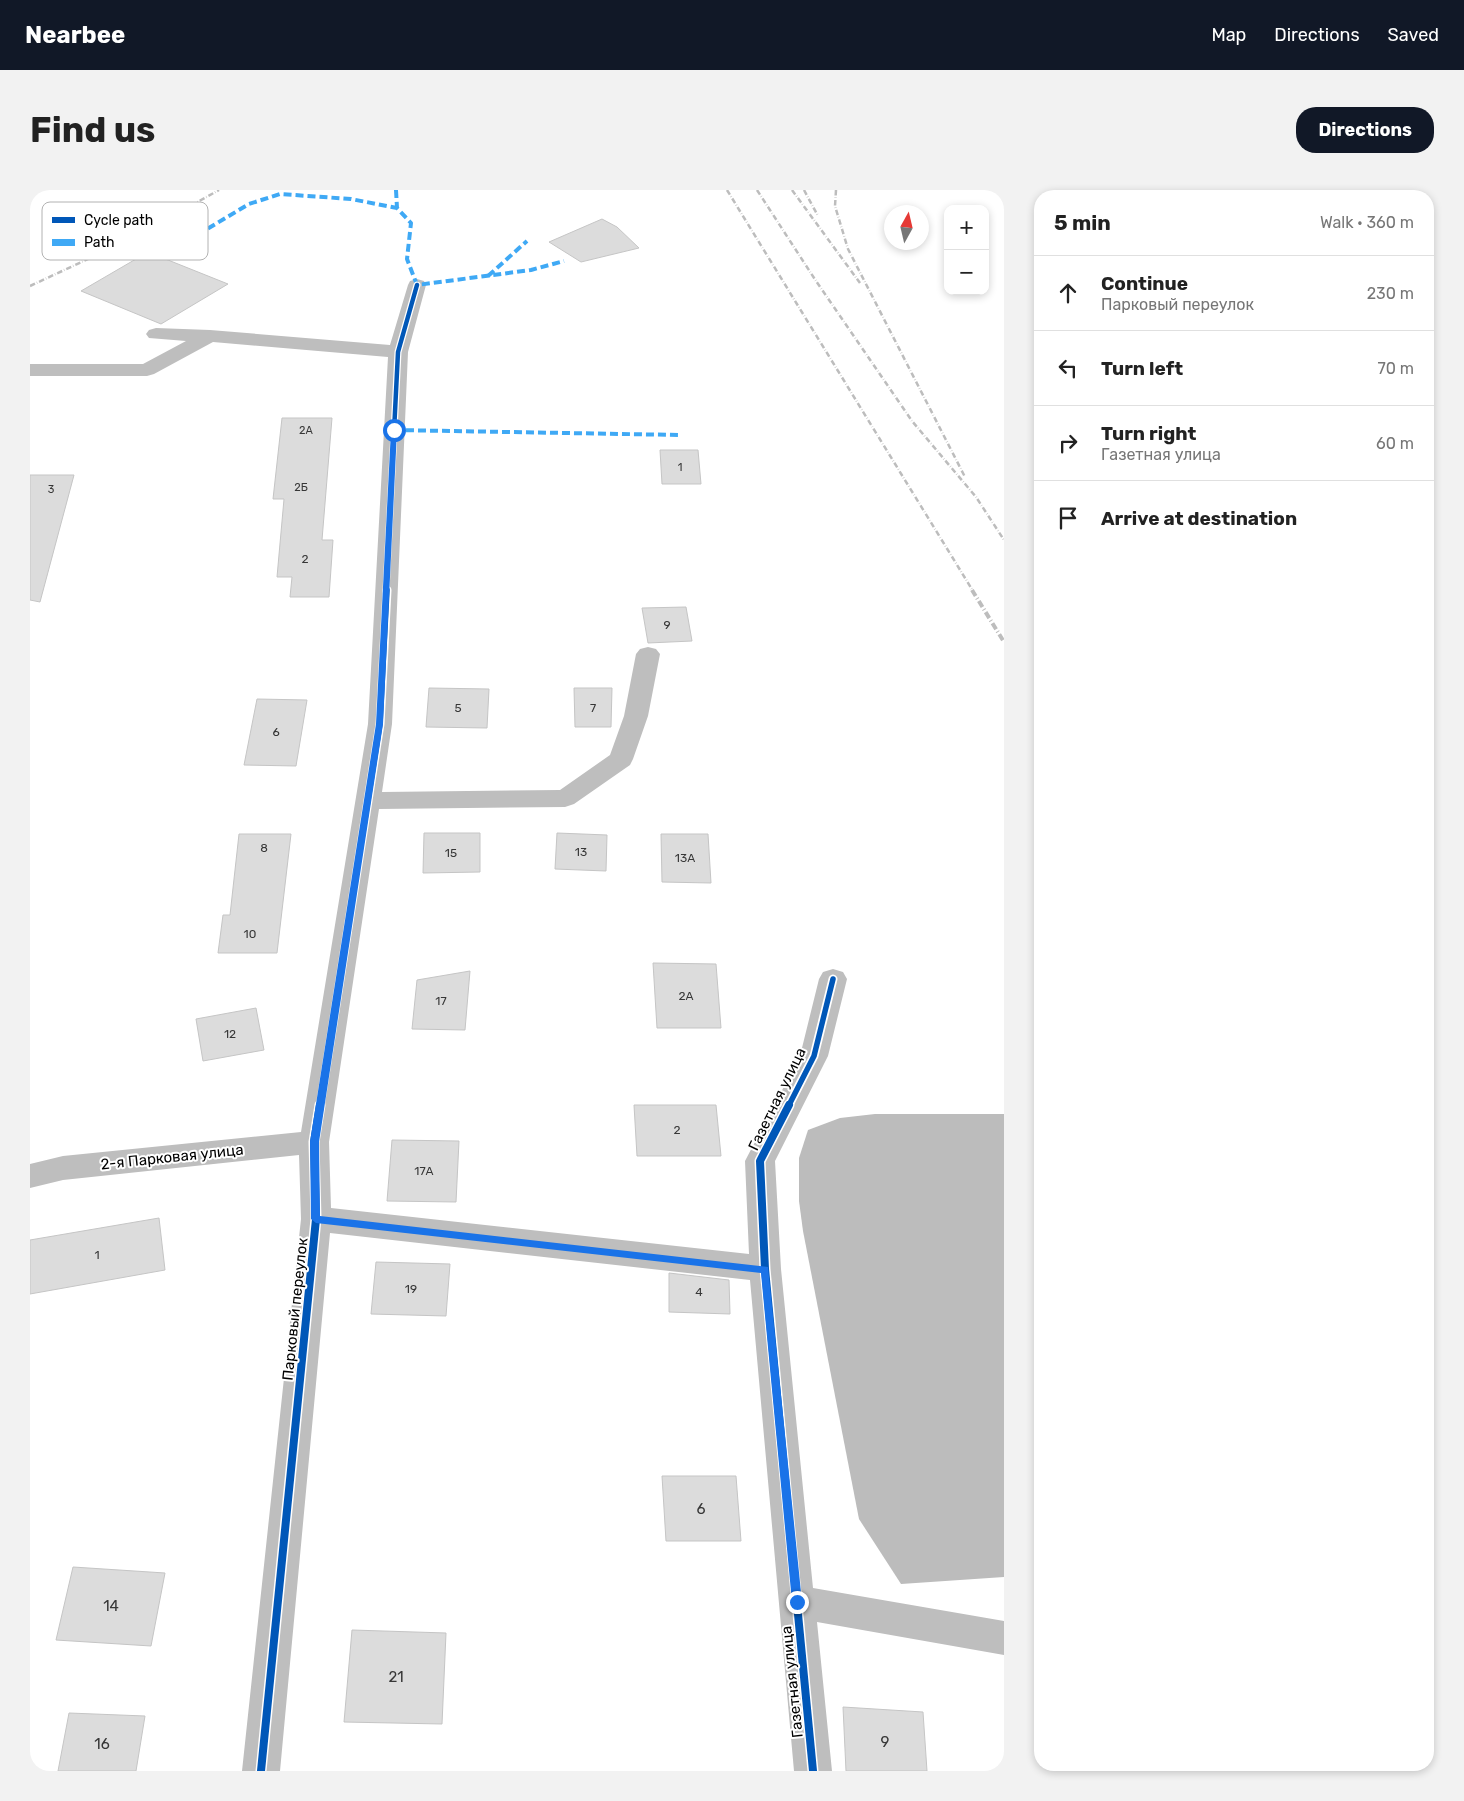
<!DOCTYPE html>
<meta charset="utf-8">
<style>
:root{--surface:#fff;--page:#f2f2f2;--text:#222;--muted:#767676;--line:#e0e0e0;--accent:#111827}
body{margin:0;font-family:Rubik,sans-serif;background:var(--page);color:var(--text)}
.controls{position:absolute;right:15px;top:15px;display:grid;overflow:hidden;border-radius:10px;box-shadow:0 2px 8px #0003}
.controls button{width:45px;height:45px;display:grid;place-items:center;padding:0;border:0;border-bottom:1px solid var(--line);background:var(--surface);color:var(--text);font:25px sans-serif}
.compass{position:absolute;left:854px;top:15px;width:45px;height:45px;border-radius:50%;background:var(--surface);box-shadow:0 2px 8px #0003;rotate:8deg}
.stop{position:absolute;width:15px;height:15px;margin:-11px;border:4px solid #1a73e8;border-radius:50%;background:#fff}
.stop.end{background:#1a73e8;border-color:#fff;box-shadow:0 1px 5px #0008}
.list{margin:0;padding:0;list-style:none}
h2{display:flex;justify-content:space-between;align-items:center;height:65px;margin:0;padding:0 20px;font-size:21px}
h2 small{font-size:16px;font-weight:400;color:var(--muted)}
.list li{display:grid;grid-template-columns:32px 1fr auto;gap:15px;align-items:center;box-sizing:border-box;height:75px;padding:0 20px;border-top:1px solid var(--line)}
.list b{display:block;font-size:19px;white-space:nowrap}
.list p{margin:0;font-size:16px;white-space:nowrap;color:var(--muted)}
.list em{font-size:16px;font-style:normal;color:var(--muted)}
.icon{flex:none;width:28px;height:28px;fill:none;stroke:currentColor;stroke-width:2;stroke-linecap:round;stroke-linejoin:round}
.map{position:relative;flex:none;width:974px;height:1581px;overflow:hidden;border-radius:20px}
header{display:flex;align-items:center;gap:30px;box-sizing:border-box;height:70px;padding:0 25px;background:var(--accent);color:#fff}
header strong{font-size:24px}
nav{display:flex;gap:28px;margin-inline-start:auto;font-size:18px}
.intro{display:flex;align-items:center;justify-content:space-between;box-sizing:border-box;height:120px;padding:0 30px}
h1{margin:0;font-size:35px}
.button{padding:12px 22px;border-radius:20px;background:var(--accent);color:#fff;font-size:18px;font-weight:700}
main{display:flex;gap:30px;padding:0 30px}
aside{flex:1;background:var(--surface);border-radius:20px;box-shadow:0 2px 8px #0003}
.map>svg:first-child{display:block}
.water{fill:#bcbcbc}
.building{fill:#dcdcdc;stroke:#c5c5c5}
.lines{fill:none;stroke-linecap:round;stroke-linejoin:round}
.minor{fill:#bebebe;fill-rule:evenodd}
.rail-far1{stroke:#bdbdbd;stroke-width:2.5;stroke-dasharray:5.5 2 0.5 2;stroke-linecap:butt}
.rail{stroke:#bdbdbd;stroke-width:4;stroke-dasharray:7 2.5 1 2.5;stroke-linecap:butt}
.quiet{stroke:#3fa9f5;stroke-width:4;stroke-dasharray:8 4;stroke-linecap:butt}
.cycleway-far2-casing{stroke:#fff;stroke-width:7}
.cycleway-far1-casing{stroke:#fff;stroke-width:9}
.cycleway-casing{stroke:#fff;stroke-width:11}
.cycleway-far2{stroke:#0057b8;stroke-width:4.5}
.cycleway-far1{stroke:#0057b8;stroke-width:5.5}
.cycleway{stroke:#0057b8;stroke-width:8}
.route{fill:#1a73e8}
.labels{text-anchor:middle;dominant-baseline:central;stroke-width:4;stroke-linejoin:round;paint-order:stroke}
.far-number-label{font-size:11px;fill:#373737}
.number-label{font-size:12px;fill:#373737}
.street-label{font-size:15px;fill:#000;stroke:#fff}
.near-number-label{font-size:15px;fill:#373737}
.key{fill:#fff;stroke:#b2b2b2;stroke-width:1}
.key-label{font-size:14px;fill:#000}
</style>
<header>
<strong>Nearbee</strong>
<nav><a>Map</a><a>Directions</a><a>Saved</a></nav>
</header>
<div class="intro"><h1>Find us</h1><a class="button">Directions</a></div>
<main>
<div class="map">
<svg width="974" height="1581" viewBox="0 0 974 1581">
<rect width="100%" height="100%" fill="#fff"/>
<!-- water -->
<polygon class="water" points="845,924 974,924 974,1387 871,1394 829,1329 773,1041 769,1011 769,968 778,940 810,928"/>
<!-- building -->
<g class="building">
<polygon points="572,29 587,37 609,58 551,72 519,52"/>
<polygon points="118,62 198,94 131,134 51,101"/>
<polygon points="252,228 302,228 292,350 303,350 299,407 260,407 262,387 247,387 254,309 243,309"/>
<polygon points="630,260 668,260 671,294 632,294"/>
<polygon points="0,285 44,285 10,412 0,410"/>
<polygon points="656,417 662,451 618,453 612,418"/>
<polygon points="399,498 459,499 457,538 396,537"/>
<polygon points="544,498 582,498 581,537 545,537"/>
<polygon points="227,509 277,510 266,576 214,575"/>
<polygon points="394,643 450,643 450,682 393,683"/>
<polygon points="527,643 577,645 576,681 525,679"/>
<polygon points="209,644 261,644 247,763 188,763 193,725 200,725"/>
<polygon points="631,644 678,644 681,693 632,692"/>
<polygon points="623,773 686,774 691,838 627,838"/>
<polygon points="440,781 435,840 382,839 387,790"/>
<polygon points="226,818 234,860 173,871 166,829"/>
<polygon points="604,915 686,915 691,966 607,966"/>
<polygon points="362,950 429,951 426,1012 357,1011"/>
<polygon points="129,1028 135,1080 0,1104 0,1050"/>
<polygon points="346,1072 420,1074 416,1126 341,1124"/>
<polygon points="639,1083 699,1090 700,1124 639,1122"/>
<polygon points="632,1286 706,1286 711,1351 636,1351"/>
<polygon points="43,1377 135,1383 121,1456 26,1450"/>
<polygon points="322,1440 416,1443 412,1534 314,1532"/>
<polygon points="813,1517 893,1522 897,1581 816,1581"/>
<polygon points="39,1523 115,1526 106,1581 28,1581"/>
</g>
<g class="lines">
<!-- minor -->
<polygon class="minor" points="387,89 394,91 396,95 378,162 362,534 352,602 530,600 580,565 594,526 606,464 610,459 618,457 626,459 630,464 618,526 603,569 600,575 544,614 535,617 349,619 299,952 301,1018 719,1064 715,971 770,866 789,789 793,782 803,779 813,782 817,789 798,866 745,971 751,1079 783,1398 974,1431 974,1465 787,1432 802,1581 764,1581 720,1090 300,1043 250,1581 212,1581 271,1029 269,965 33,990 0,998 0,974 33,966 271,942 338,534 358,167 183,152 124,184 117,186 0,186 0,174 113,174 156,151 119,148 116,144 119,140 126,138 180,140 360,155 378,95 380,91"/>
<!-- rail-far1 -->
<g class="rail-far1">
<polyline points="697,0 943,401"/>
<polyline points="727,0 786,91 882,231 946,307 974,350"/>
<polyline points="762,0 830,93"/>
<polyline points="774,0 788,26"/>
<polyline points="806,0 805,16 818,59 935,287"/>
<polyline points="0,96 103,48 189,0"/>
</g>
<!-- rail -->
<polyline class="rail" points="942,400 974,452"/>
<!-- quiet -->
<g class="quiet">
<polyline points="366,0 367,18"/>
<polyline points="147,57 219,14 250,4 321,9 367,18 381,33 377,69 387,95 501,80 534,71"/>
<polyline points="458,86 497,51"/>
<polyline points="364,240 650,245"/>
</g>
<!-- cycleway-far2 casing -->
<g class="cycleway-far2-casing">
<polyline id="cycleway-far2" points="356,401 368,162 387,95"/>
</g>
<!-- cycleway-far1 casing -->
<g class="cycleway-far1-casing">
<g id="cycleway-far1">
<polyline points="290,917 350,534 357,400"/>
<polyline points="758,917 784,866 803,789"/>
</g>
</g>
<!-- cycleway casing -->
<g class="cycleway-casing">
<g id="cycleway">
<polyline points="759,915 730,971 735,1079 783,1581"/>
<polyline points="231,1581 286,1029 284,952 290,915"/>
</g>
</g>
<!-- cycleway-far2 -->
<use href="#cycleway-far2" class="cycleway-far2"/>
<!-- cycleway-far1 -->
<use href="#cycleway-far1" class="cycleway-far1"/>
<!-- cycleway -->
<use href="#cycleway" class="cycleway"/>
</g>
<!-- route -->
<polygon class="route" points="364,238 367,240 353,534 289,952 290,1026 738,1077 772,1412 767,1417 762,1412 731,1083 286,1033 281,1029 280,952 346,534 361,240"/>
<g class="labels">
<!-- far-number labels -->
<g class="far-number-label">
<text x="276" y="240">2А</text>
<text x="650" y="277">1</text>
<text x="271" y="297">2Б</text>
<text x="21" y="299">3</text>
</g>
<!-- number labels -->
<g class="number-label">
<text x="275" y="369">2</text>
<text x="637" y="435">9</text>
<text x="428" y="518">5</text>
<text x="563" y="518">7</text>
<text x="246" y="542">6</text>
<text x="234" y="658">8</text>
<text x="551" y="662">13</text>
<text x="421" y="663">15</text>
<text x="655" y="668">13А</text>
<text x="220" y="744">10</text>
<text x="656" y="806">2А</text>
<text x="411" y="811">17</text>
<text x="200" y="844">12</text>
<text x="647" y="940">2</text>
<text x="394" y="981">17А</text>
<text x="67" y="1065">1</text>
<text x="381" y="1099">19</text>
<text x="669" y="1102">4</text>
</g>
<!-- street labels -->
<g class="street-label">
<text transform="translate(747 909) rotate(-64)">Газетная улица</text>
<text transform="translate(142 967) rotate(-6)">2-я Парковая улица</text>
<text transform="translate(265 1119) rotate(-84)">Парковый переулок</text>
<text transform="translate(762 1492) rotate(-96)">Газетная улица</text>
</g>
<!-- near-number labels -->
<g class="near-number-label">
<text x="671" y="1319">6</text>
<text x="81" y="1416">14</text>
<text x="366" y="1487">21</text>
<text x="855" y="1552">9</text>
<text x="72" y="1554">16</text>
</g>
</g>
<!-- legend -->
<rect x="12" y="12" width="166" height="58" rx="8" class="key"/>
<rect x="22" y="27" width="23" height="6" fill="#0057b8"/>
<rect x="22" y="49" width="23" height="7" fill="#3fa9f5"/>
<g class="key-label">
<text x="54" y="35">Cycle path</text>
<text x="54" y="57">Path</text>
</g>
</svg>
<div class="controls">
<button>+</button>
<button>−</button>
</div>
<svg class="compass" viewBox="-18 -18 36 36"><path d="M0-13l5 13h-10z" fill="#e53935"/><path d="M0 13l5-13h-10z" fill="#767676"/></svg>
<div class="stop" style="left:364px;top:240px"></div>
<div class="stop end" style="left:767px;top:1412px"></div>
</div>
<aside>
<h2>5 min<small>Walk · 360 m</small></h2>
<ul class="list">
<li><svg class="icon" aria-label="ahead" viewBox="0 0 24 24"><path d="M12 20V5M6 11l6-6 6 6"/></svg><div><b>Continue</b><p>Парковый переулок</p></div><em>230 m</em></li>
<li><svg class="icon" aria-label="left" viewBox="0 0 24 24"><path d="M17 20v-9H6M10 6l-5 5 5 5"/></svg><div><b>Turn left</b></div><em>70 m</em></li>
<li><svg class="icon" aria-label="right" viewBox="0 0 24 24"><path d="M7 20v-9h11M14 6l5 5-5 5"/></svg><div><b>Turn right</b><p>Газетная улица</p></div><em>60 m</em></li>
<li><svg class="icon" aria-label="arrive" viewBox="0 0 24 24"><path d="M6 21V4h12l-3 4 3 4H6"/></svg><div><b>Arrive at destination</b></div></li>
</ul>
</aside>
</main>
